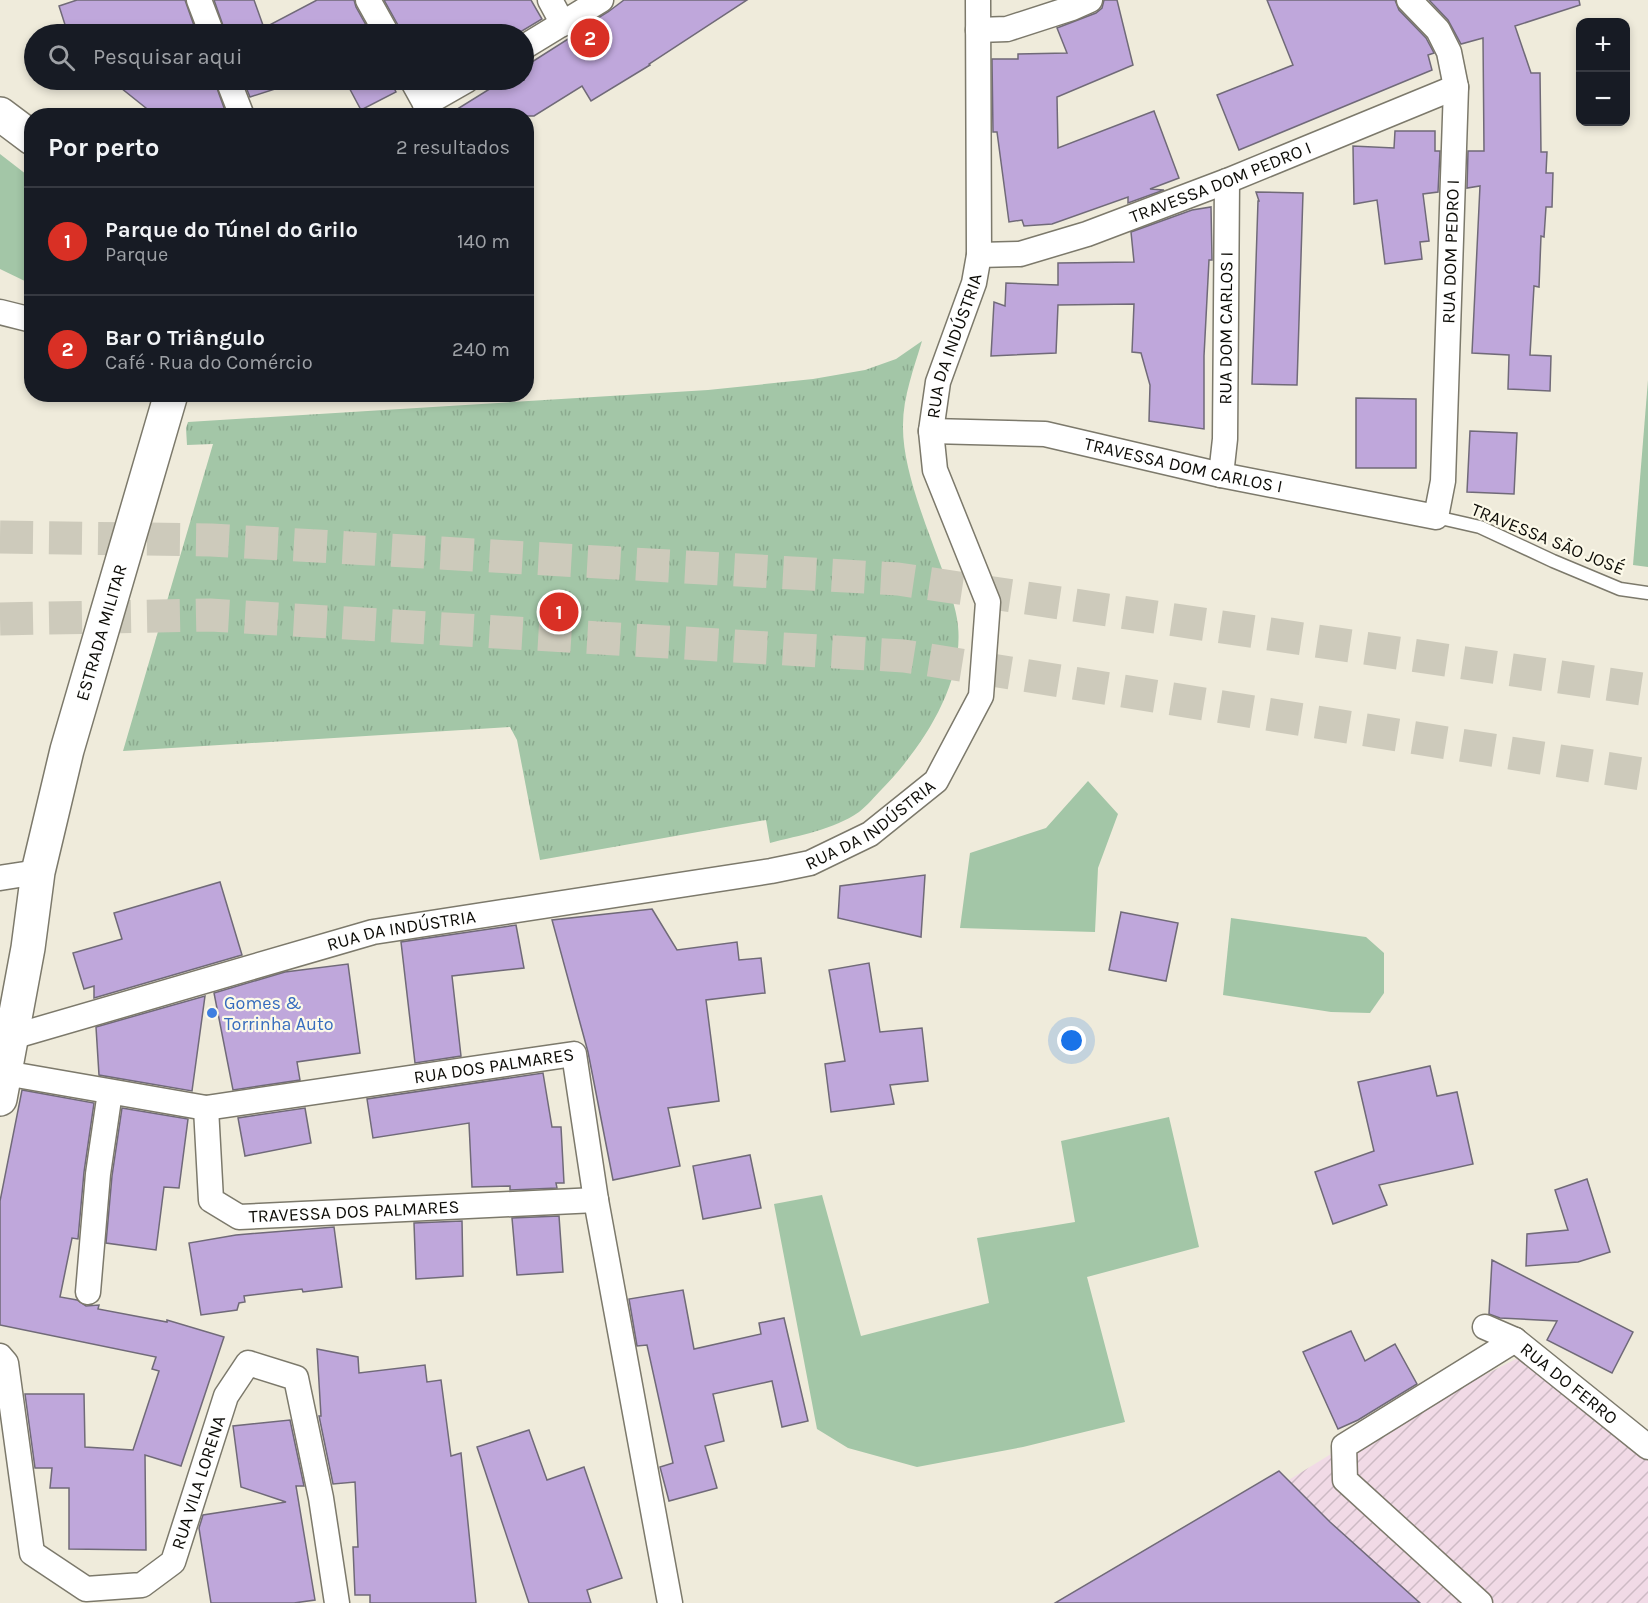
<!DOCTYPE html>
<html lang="pt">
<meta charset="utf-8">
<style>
:root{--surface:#171b24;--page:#242831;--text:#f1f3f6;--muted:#9ea1a6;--line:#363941;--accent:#d93025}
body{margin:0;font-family:Karla,sans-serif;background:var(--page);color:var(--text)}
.controls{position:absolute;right:18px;top:18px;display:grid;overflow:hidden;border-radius:12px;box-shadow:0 3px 9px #0003}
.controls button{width:54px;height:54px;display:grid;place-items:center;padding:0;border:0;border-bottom:2px solid var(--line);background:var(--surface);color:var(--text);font:30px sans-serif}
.you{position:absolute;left:1072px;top:1041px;width:21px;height:21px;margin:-15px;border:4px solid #fff;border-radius:50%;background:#1a73e8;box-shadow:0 0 0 9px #1a73e833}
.badge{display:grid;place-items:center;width:39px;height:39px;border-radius:50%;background:var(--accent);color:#fff;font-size:20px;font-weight:700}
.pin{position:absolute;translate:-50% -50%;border:3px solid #fff;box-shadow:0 2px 6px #0006}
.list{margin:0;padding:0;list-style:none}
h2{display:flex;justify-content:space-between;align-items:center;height:78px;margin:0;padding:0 24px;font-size:26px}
h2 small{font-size:20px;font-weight:400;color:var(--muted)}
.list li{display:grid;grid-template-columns:39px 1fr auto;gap:18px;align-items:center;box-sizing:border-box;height:108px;padding:0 24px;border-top:2px solid var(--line)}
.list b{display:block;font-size:22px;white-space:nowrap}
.list p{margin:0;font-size:20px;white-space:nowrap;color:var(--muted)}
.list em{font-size:20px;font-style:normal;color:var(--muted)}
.icon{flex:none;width:33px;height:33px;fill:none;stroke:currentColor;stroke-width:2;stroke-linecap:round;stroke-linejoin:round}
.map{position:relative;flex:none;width:1648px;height:1603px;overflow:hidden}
.search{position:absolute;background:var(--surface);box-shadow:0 3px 9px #0003;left:24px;top:24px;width:510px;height:66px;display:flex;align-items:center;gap:15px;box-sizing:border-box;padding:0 21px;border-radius:33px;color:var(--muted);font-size:22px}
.panel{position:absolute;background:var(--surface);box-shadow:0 3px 9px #0003;left:24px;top:108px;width:510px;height:294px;border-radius:24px}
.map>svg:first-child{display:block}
.industrial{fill:url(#industrial-furrows)}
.green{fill:#a3c6a7}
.park{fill:url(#park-tufts)}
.building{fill:#bfa7db;stroke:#706a78;stroke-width:1.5}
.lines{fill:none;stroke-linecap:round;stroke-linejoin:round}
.highway-tunnel{stroke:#cdcabb;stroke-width:33;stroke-dasharray:33 16;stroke-linecap:butt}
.lane-casing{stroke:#7c796b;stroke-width:15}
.street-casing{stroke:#7c796b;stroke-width:27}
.secondary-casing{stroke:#7c796b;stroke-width:36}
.lane{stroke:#fff;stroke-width:12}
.street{stroke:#fff;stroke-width:24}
.secondary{stroke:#fff;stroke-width:33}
.shop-dot{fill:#3f7fe0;stroke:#fcf9e9;stroke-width:2}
.labels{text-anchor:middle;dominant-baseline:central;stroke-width:4.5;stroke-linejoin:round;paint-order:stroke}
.street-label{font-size:18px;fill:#0d0c07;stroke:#fcf9e9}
.shop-label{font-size:18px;fill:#366cbe;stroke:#fcf9e9;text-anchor:start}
</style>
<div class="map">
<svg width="1648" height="1603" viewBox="0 0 1648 1603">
<defs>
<pattern id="industrial-furrows" width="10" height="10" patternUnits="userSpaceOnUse" patternTransform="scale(1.5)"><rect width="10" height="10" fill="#f1dae6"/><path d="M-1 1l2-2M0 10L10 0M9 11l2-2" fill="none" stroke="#cdbac4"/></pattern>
<pattern id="park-tufts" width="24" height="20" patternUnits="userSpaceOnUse" patternTransform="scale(1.5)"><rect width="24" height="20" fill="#a3c6a7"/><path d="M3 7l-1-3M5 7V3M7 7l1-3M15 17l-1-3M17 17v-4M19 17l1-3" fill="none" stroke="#8ba98e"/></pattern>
</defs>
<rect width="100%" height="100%" fill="#efebdb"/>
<!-- industrial -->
<polygon class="industrial" points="1540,1347 1648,1445 1648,1603 1088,1603 1344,1446"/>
<!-- green -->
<g class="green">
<polygon points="0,154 31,178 31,284 0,269"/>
<polygon points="1648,380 1648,567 1633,565"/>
<polygon points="1088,781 1118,814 1098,868 1095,932 960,928 970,853 1046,828"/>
<polygon points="1231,918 1366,937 1384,953 1384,993 1370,1013 1331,1012 1223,995"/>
<polygon points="1169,1117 1199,1247 1087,1277 1125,1422 1023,1447 917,1467 848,1448 817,1429 774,1204 822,1195 861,1336 989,1303 977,1238 1075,1222 1061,1141"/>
</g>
<!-- park -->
<path class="park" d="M922 341C914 368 903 397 903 425 902 469 927 527 942 569 948 587 956 606 958 626 964 685 921 749 882 789 875 796 867 806 859 812 833 830 800 835 770 843L766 820 540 860 517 740 510 727 123 751 213 444 187 445 186 428 188 422 708 390 813 379 865 370 896 359Z"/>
<!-- building -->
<g class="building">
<polygon points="77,0 185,0 197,34 68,34 59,6"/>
<polygon points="214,0 254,0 264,28 317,0 354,0 356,7 371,34 226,34"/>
<polygon points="384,0 531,0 542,19 517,34 401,34 399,27"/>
<polygon points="624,0 747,0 649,64 650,65 591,101 582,86 534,116 446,116 504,80 524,80 524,67 576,34 572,34 608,12"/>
<polygon points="1104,0 1117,0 1133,65 1057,97 1058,148 1154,111 1179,178 1150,189 1164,190 1128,203 1128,197 1052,224 1024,226 1022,220 1009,222 997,132 993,132 992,59 1018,59 1018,54 1067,53 1057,28 1096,13 1102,8"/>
<polygon points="1267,0 1395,0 1399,10 1426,38 1434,53 1428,55 1432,70 1239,150 1217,95 1293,65"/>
<polygon points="1429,0 1579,0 1580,5 1515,26 1531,73 1540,73 1541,152 1547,152 1546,173 1553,173 1552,207 1546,207 1544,237 1541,236 1539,287 1534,286 1530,355 1551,356 1550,391 1508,389 1509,355 1472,353 1480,186 1467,188 1468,151 1484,151 1483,38 1461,44 1448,20"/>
<polygon points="111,80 214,80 227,116 156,116"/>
<polygon points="243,80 303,80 250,97"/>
<polygon points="345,80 390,80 396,92 361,110"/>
<polygon points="1395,131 1435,131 1435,151 1440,151 1438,192 1423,194 1429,241 1420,242 1422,259 1385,264 1377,200 1354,204 1353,146 1394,148"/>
<polygon points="1256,192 1303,193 1297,385 1252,384 1258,201 1259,201"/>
<polygon points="1211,207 1212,260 1209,260 1204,356 1204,429 1149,421 1150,385 1141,353 1132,352 1134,304 1058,305 1056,353 991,356 994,302 1005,306 1006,283 1058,285 1058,263 1134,262 1131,232 1192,210"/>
<polygon points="1356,398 1416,399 1416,468 1356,468"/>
<polygon points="1470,431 1517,433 1514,494 1467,492"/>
<polygon points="925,875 921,937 838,918 840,886"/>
<polygon points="220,882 242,955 94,998 94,986 84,989 73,953 122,939 114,913"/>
<polygon points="652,909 677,950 737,942 739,960 761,958 765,993 706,1000 719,1101 668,1108 680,1166 613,1180 588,1052 552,920"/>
<polygon points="1121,912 1178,923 1166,981 1109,970"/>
<polygon points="516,925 524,968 452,976 461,1056 415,1063 401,942"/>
<polygon points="869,963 880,1032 922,1028 928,1081 890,1085 894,1104 831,1112 825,1064 845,1061 829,970"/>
<polygon points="348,964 360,1053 297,1062 300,1080 233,1090 214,993 285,972"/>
<polygon points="205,996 192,1091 99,1075 96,1027"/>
<polygon points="1430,1066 1437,1096 1457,1092 1473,1164 1379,1185 1387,1205 1333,1224 1315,1172 1374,1151 1358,1082"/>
<polygon points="543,1073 552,1127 561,1127 564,1183 556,1183 557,1188 510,1190 510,1186 472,1187 469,1123 373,1138 367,1099"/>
<polygon points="22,1090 94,1103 84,1172 78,1239 72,1238 60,1297 77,1300 86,1306 99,1305 98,1309 167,1322 167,1320 224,1337 181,1466 145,1455 146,1550 69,1549 69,1488 50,1488 52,1468 35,1468 25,1394 84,1394 85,1447 133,1450 159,1371 152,1369 156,1357 0,1325 0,1201"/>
<polygon points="122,1108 188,1119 179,1188 164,1187 156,1250 106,1243 112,1176"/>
<polygon points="305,1108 311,1143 245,1156 238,1118"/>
<polygon points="750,1155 761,1208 703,1219 693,1166"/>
<polygon points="1587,1179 1610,1252 1578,1262 1526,1266 1527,1234 1568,1230 1555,1190"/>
<polygon points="559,1216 563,1272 517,1275 512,1218"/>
<polygon points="462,1221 463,1276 416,1279 414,1223"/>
<polygon points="334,1227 342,1287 303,1292 302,1289 244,1296 245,1302 239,1303 237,1310 201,1315 189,1243 236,1235"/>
<polygon points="1492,1260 1633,1332 1612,1373 1547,1340 1557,1321 1500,1318 1489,1314"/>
<polygon points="683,1290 694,1349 761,1334 759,1323 784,1318 808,1421 782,1427 772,1381 713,1394 724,1441 705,1446 717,1488 669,1501 660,1467 673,1463 647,1345 637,1346 629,1299"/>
<polygon points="1351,1331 1365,1361 1395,1344 1417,1384 1358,1420 1338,1429 1303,1352"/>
<polygon points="317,1349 358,1357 359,1373 425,1365 427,1382 441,1380 451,1456 461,1453 476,1603 370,1603 370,1595 355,1595 353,1547 358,1547 355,1482 333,1484 319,1416 321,1416"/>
<polygon points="290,1420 304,1486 296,1486 315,1600 294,1603 211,1603 199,1528 203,1515 286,1502 241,1487 233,1426"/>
<polygon points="529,1430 547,1480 584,1467 622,1578 587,1590 591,1603 529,1603 477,1447"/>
<polygon points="1279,1471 1330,1522 1420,1603 1055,1603"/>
</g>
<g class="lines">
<!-- highway-tunnel -->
<g class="highway-tunnel">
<polyline points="0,537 211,540 898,579 1648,690"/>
<polyline points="0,619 210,615 904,656 1648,775"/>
</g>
<!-- lane casing -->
<g class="lane-casing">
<polyline id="lane" points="1436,517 1480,527 1553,561 1620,589 1648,593"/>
</g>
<!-- street casing -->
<g class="street-casing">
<g id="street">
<polyline points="199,0 212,34"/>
<polyline points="368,0 387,34"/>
<polyline points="550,0 563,24"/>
<polyline points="978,30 1007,29 1072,8 1090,0"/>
<polyline points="524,47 601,0"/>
<polyline points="228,80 242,116"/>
<polyline points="412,80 432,116"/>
<polyline points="425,104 467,80"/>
<path id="s1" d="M979 255 1020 254 1087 234 1227 181 1456 87"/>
<polyline points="0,312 32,320"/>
<path id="s2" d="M931 431 1045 434 1221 475 1436 517 1443 481 1456 87 1449 52 1438 30 1409 0"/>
<path id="s3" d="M1221 475 1225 439 1227 181"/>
<polyline points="0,878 38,872"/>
<path id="s4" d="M12 1037 373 932 771 871 810 863 870 834 936 781 981 696 988 602 935 470 931 431 938 382 974 283 979 255 978 0"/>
<path id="s5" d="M5 1073 206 1108 574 1054 596 1200 670 1603"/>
<path id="s6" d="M206 1108 211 1200 239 1217 596 1200"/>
<polyline points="88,1292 98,1174 110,1092"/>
<path id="s7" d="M1485 1327 1515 1340 1648 1447"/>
<path id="s8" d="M0 1356 6 1363 32 1553 86 1589 142 1585 173 1562 226 1396 248 1363 296 1378 321 1498 337 1603"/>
<polyline points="1480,1603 1345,1480 1344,1446 1515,1340"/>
</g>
</g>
<!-- secondary casing -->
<g class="secondary-casing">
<g id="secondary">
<polyline points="0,114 32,138"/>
<path id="s9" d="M0 1099 28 948 38 872 67 750 171 394"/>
</g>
</g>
<!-- lane -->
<use href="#lane" class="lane"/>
<!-- street -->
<use href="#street" class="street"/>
<!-- secondary -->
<use href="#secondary" class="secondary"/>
</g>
<!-- markers -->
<circle class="shop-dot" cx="212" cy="1013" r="6"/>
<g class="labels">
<!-- street labels -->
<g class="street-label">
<text stroke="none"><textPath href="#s1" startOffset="254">TRAVESSA DOM PEDRO I</textPath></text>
<text stroke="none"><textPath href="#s2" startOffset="780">RUA DOM PEDRO I</textPath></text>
<text stroke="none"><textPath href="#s3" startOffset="147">RUA DOM CARLOS I</textPath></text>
<text stroke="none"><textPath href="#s4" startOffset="1430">RUA DA INDÚSTRIA</textPath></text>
<text stroke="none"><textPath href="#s2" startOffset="256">TRAVESSA DOM CARLOS I</textPath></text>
<text transform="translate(1548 539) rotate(22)">TRAVESSA SÃO JOSÉ</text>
<text stroke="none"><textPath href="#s9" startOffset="478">ESTRADA MILITAR</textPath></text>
<text stroke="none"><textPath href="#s4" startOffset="890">RUA DA INDÚSTRIA</textPath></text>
<text stroke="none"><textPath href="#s4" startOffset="404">RUA DA INDÚSTRIA</textPath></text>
<text stroke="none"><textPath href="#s5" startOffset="495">RUA DOS PALMARES</textPath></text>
<text stroke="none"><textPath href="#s6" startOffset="240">TRAVESSA DOS PALMARES</textPath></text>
<text stroke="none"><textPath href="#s7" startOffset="102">RUA DO FERRO</textPath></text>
<text stroke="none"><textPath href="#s8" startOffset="444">RUA VILA LORENA</textPath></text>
</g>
<!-- shop labels -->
<g class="shop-label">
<text x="224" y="1003">Gomes &amp;<tspan x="224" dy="21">Torrinha Auto</tspan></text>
</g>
</g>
</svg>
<div class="controls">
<button>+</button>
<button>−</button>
</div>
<div class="you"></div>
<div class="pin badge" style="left:559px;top:612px">1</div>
<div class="pin badge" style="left:590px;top:38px">2</div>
<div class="search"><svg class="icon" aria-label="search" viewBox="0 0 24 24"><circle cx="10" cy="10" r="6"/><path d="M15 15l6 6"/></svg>Pesquisar aqui</div>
<section class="panel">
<h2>Por perto<small>2 resultados</small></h2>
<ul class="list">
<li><span class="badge">1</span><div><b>Parque do Túnel do Grilo</b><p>Parque</p></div><em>140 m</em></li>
<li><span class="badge">2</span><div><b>Bar O Triângulo</b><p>Café · Rua do Comércio</p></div><em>240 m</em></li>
</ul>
</section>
</div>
